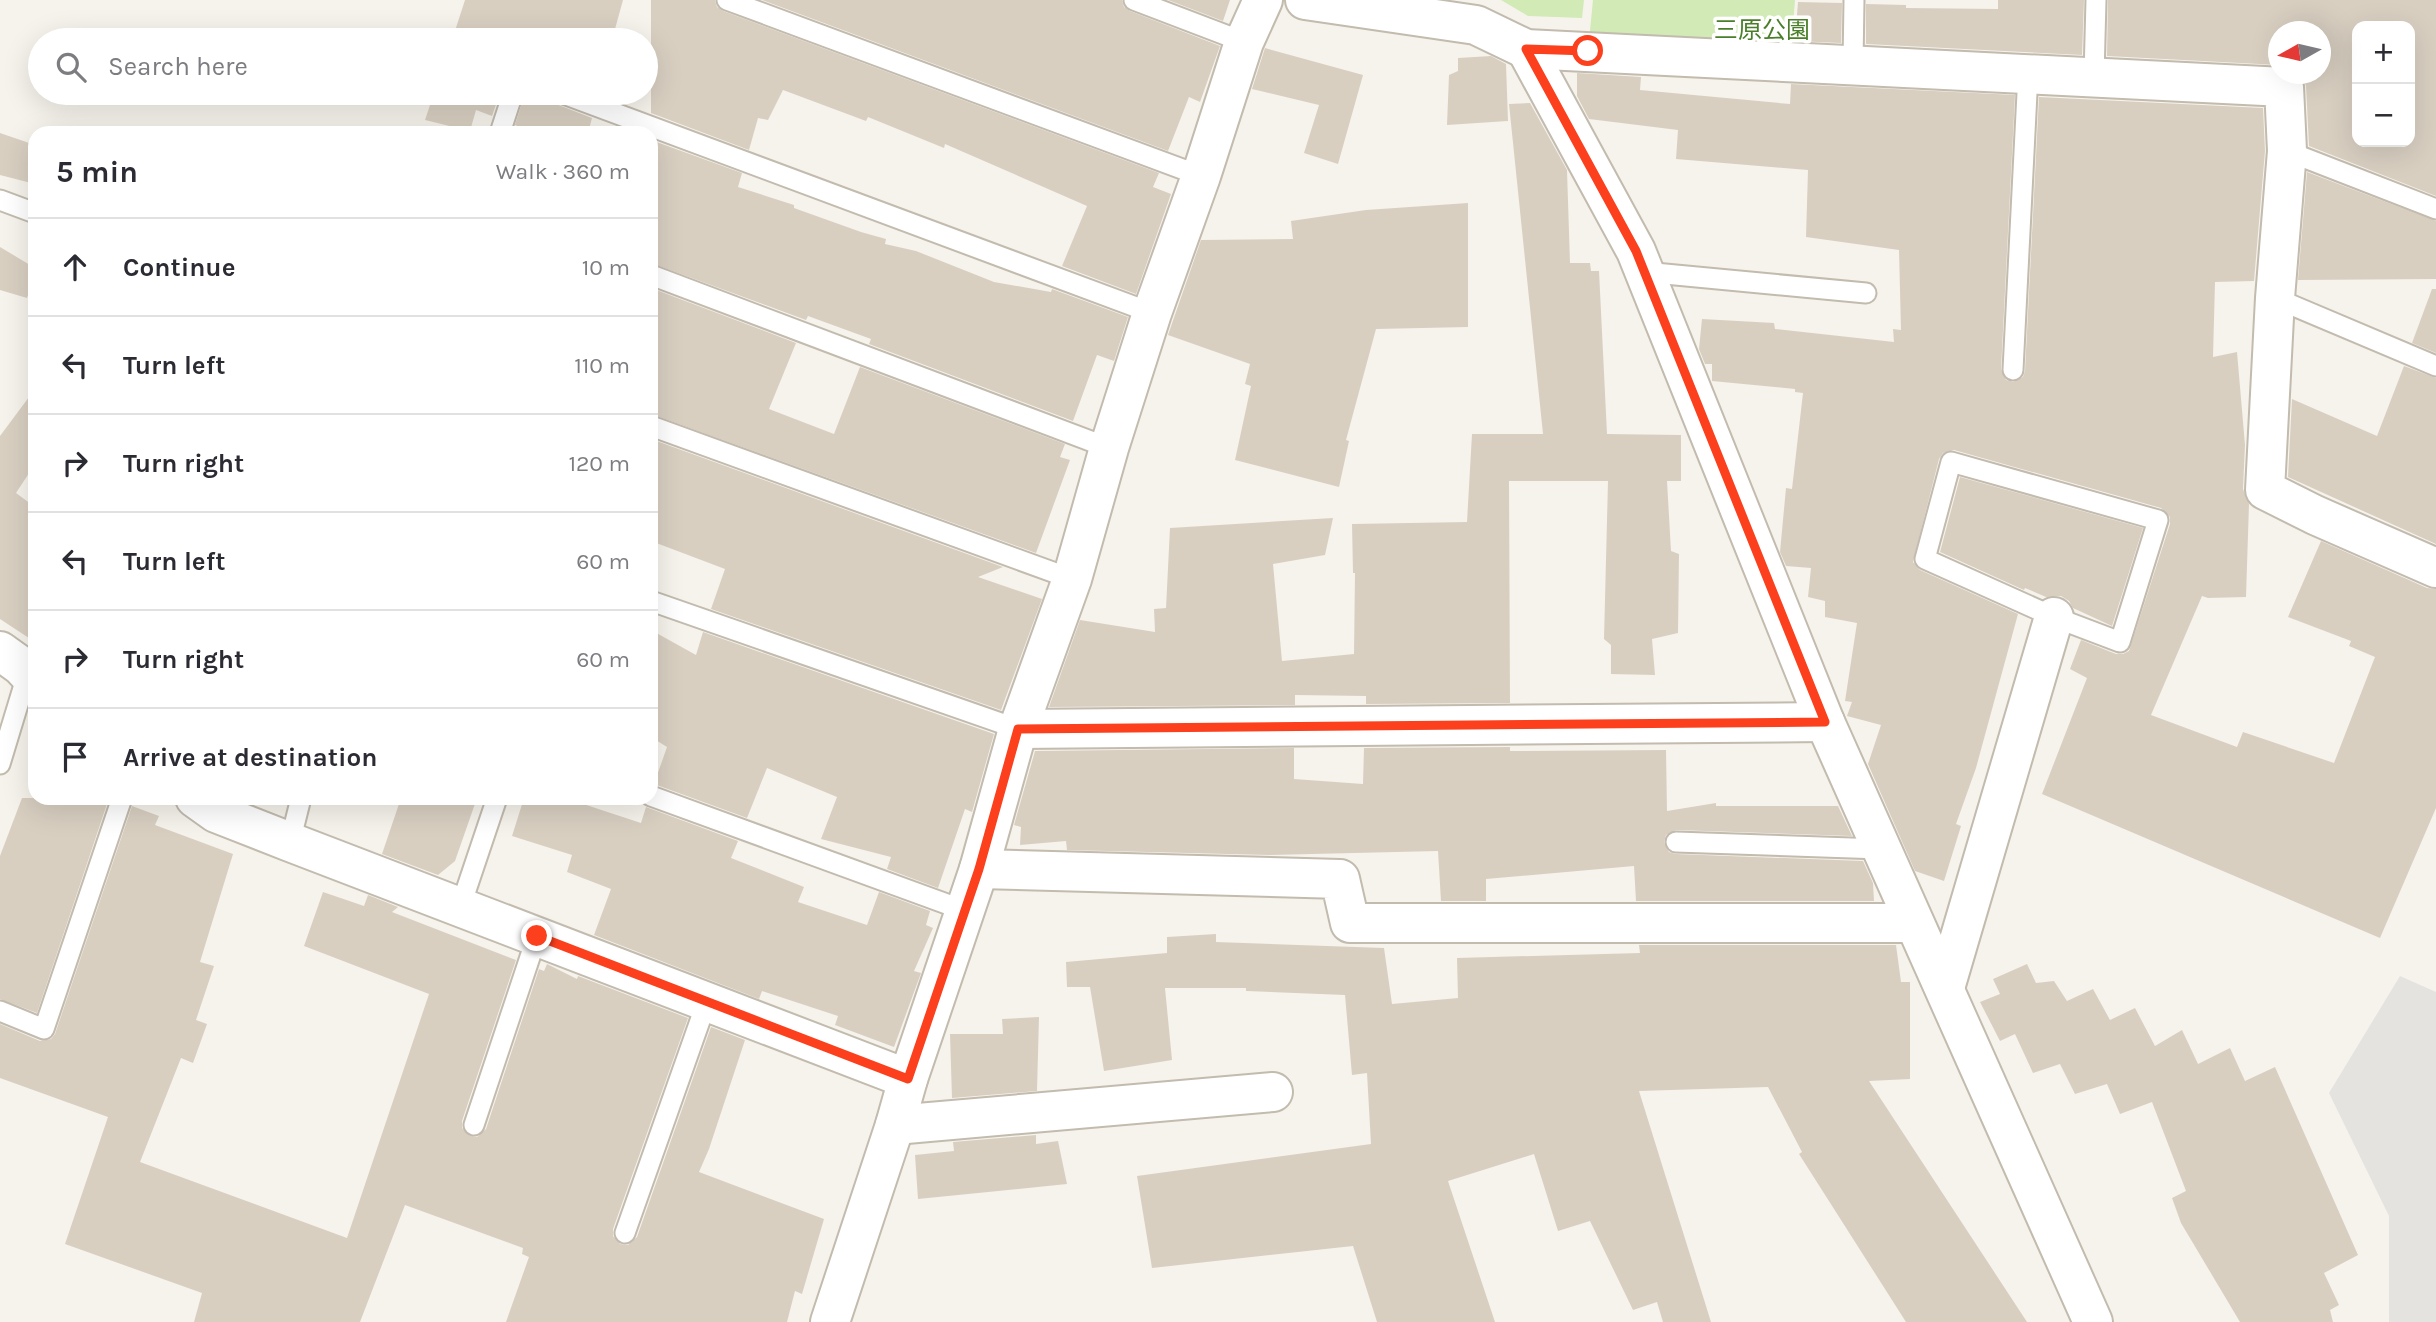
<!DOCTYPE html>
<meta charset="utf-8">
<style>
:root{--surface:#fff;--page:#f2f2f3;--text:#2b2b33;--muted:#7c7c81;--line:#e1e1e2}
body{margin:0;font-family:Karla,"Noto Sans JP",sans-serif;background:var(--page);color:var(--text)}
.controls{position:absolute;right:21px;top:21px;display:grid;overflow:hidden;border-radius:14px;box-shadow:0 7px 28px #0002}
.controls button{width:63px;height:63px;display:grid;place-items:center;padding:0;border:0;border-bottom:2px solid var(--line);background:var(--surface);color:var(--text);font:35px sans-serif}
.compass{position:absolute;left:2268px;top:21px;width:63px;height:63px;border-radius:50%;background:var(--surface);box-shadow:0 7px 28px #0002;rotate:262deg}
.stop{position:absolute;width:21px;height:21px;margin:-16px;border:5px solid #fc3f1d;border-radius:50%;background:#fff}
.stop.end{background:#fc3f1d;border-color:#fff;box-shadow:0 2px 7px #0008}
.list{margin:0;padding:0;list-style:none}
h2{display:flex;justify-content:space-between;align-items:center;height:91px;margin:0;padding:0 28px;font-size:30px}
h2 small{font-size:23px;font-weight:400;color:var(--muted)}
.list li{display:grid;grid-template-columns:46px 1fr auto;gap:21px;align-items:center;box-sizing:border-box;height:98px;padding:0 28px;border-top:2px solid var(--line)}
.list b{display:block;font-size:26px;white-space:nowrap}
.list em{font-size:23px;font-style:normal;color:var(--muted)}
.icon{flex:none;width:38px;height:38px;fill:none;stroke:currentColor;stroke-width:2;stroke-linecap:round;stroke-linejoin:round}
.map{position:relative;flex:none;width:2436px;height:1322px;overflow:hidden}
.search{position:absolute;background:var(--surface);box-shadow:0 7px 28px #0002;left:28px;top:28px;width:630px;height:77px;display:flex;align-items:center;gap:18px;box-sizing:border-box;padding:0 24px;border-radius:38px;color:var(--muted);font-size:26px}
.panel{position:absolute;background:var(--surface);box-shadow:0 7px 28px #0002;left:28px;top:126px;width:630px;height:679px;border-radius:21px}
.map>svg:first-child{display:block}
.green{fill:#d2eab5}
.parking{fill:#e5e3e0}
.building{fill:#d8cfc1;fill-rule:evenodd}
.lines{fill:none;stroke-linecap:round;stroke-linejoin:round}
.lane-casing{stroke:#c2bbae;stroke-width:23}
.street-casing{stroke:#c2bbae;stroke-width:42}
.lane{stroke:#fff;stroke-width:19}
.street{stroke:#fff;stroke-width:38}
.route{stroke:#fc3f1d;stroke-width:9}
.labels{text-anchor:middle;dominant-baseline:central;stroke-width:7;stroke-linejoin:round;paint-order:stroke}
.park-label{font-size:24px;fill:#4a7f2a;stroke:#fff}
</style>
<div class="map">
<svg width="2436" height="1322" viewBox="0 0 2436 1322">
<rect width="100%" height="100%" fill="#f6f3ec"/>
<!-- green -->
<g class="green">
<polygon points="1501,0 1584,0 1582,18 1528,16"/>
<polygon points="1593,0 1795,0 1790,62 1588,51"/>
</g>
<!-- parking -->
<polygon class="parking" points="2400,976 2436,992 2436,1322 2389,1322 2389,1216 2329,1093"/>
<!-- building -->
<g class="building">
<polygon points="465,0 623,0 612,40 452,40"/>
<polygon points="651,0 715,0 717,7 723,11 1159,173 1153,187 1171,194 1136,294 1062,266 1087,206 945,144 944,148 868,117 866,121 783,90 768,120 758,118 749,150 651,113"/>
<polygon points="762,0 1122,0 1124,7 1130,11 1220,46 1200,102 1189,97 1168,151"/>
<polygon points="1168,0 1230,0 1223,21"/>
<polygon points="1998,0 2084,0 2082,55 1866,44 1866,4 1906,5 1906,8 1998,9"/>
<path d="M2108 0H2436V196L2309 146 2306 86 2301 74H2320V32H2278V65L2107 56ZM2357 26H2410V142H2357Z"/>
<polygon points="1798,2 1842,3 1841,43 1795,41"/>
<polygon points="1265,48 1363,75 1338,164 1304,153 1319,105 1252,89"/>
<polygon points="1491,56 1506,64 1508,121 1447,125 1449,75 1458,71 1458,58"/>
<polygon points="1577,73 1641,77 1640,90 1790,104 1791,84 2015,95 2001,369 2006,380 2013,382 2023,377 2025,371 2039,97 2263,108 2265,151 2254,281 2215,282 2213,357 2237,352 2245,445 2243,489 2249,504 2246,597 2208,598 2202,596 2151,715 2237,747 2243,732 2334,763 2375,657 2349,646 2351,641 2288,617 2321,541 2427,588 2436,589 2436,808 2380,938 2042,794 2087,678 2070,669 2081,640 2116,654 2123,654 2129,651 2170,524 2170,517 2161,508 1954,450 1943,453 1939,459 1913,562 1920,570 2018,614 1976,768 1956,824 1961,826 1944,881 1915,871 1868,764 1881,725 1847,716 1852,702 1845,701 1857,623 1825,617 1825,601 1808,597 1811,568 1786,566 1780,552 1786,488 1792,489 1803,393 1795,392 1795,389 1712,381 1712,364 1705,364 1699,349 1702,319 1774,323 1775,329 1894,342 1893,329 1901,330 1899,250 1806,237 1808,170 1676,159 1678,130 1589,119 1577,96"/>
<polygon points="434,93 500,93 492,116 476,110 470,131 425,120"/>
<polygon points="525,93 549,93 551,100 556,104 592,118 588,133 534,133 515,125"/>
<polygon points="1530,103 1567,170 1570,263 1590,263 1591,271 1599,271 1607,434 1681,435 1681,481 1667,481 1671,551 1679,554 1678,633 1652,639 1655,675 1611,674 1611,645 1604,639 1608,481 1509,481 1510,703 1366,704 1366,696 1295,695 1295,705 1049,707 1080,620 1155,632 1154,609 1166,608 1170,528 1333,518 1325,555 1273,564 1282,661 1354,654 1355,573 1353,573 1352,524 1467,522 1472,434 1543,434 1509,104"/>
<polygon points="0,133 35,145 35,184 0,175"/>
<polygon points="651,140 742,173 738,187 794,205 794,208 861,232 886,239 885,244 916,251 994,282 1051,292 1052,289 1128,317 1114,361 1097,355 1073,421 869,344 871,339 808,316 806,320 651,263"/>
<polygon points="2307,172 2436,221 2436,279 2298,280"/>
<polygon points="1468,203 1468,327 1376,329 1346,440 1349,441 1339,487 1235,460 1251,386 1245,384 1250,364 1168,335 1201,240 1293,239 1291,221 1366,210"/>
<polygon points="0,247 35,268 35,277 27,298 0,290"/>
<polygon points="651,288 796,343 769,409 834,434 860,367 1065,444 1060,457 1070,460 1036,553 651,414"/>
<polygon points="2432,289 2436,289 2436,353 2412,343"/>
<polygon points="2404,366 2436,378 2436,544 2288,477 2292,399 2377,436"/>
<polygon points="35,389 35,464 16,493 35,507 35,642 0,619 0,436"/>
<polygon points="651,439 1003,567 978,577 1042,599 1001,710 711,609 725,569 651,541"/>
<polygon points="1960,477 2143,528 2112,626 2073,608 2069,601 2061,596 2046,597 2025,588 2024,590 1940,552"/>
<polygon points="651,630 696,655 703,632 994,734 972,812 965,809 938,888 887,869 891,857 821,839 837,797 767,768 747,818 654,784 667,747 651,737"/>
<polygon points="1510,747 1510,751 1666,750 1667,811 1716,803 1716,806 1838,806 1852,836 1676,830 1666,835 1664,842 1669,852 1676,854 1863,861 1873,883 1874,901 1636,901 1634,866 1486,879 1486,901 1441,901 1438,851 1269,855 1067,850 1066,841 1020,845 1021,827 1014,825 1035,751 1294,748 1294,779 1363,784 1364,748"/>
<polygon points="22,798 109,798 37,1013 0,999 0,856"/>
<polygon points="401,798 477,798 455,861 438,875 382,854"/>
<polygon points="524,798 565,798 641,823 646,807 738,841 731,858 804,887 798,902 867,925 879,892 930,911 926,925 933,928 914,971 921,973 894,1047 835,1025 838,1016 762,991 759,999 594,935 611,889 567,872 572,855 512,836"/>
<polygon points="132,806 159,816 155,825 233,854 200,962 214,966 196,1020 207,1024 193,1063 181,1058 140,1162 347,1238 429,994 304,946 323,892 364,906 368,895 398,907 392,912 516,960 462,1121 462,1128 470,1136 477,1137 486,1129 539,969 544,971 547,964 577,979 578,976 688,1018 613,1229 613,1236 620,1244 628,1245 637,1237 711,1027 745,1040 709,1149 699,1172 824,1219 802,1294 795,1291 787,1322 506,1322 529,1257 522,1254 523,1248 405,1205 360,1322 194,1322 202,1293 65,1244 108,1117 0,1078 0,1024 40,1041 51,1039 55,1034"/>
<polygon points="1216,934 1216,942 1384,948 1392,1004 1458,998 1457,958 1640,953 1639,945 1896,945 1901,982 1910,982 1910,1079 1869,1081 2027,1322 1906,1322 1799,1154 1802,1152 1768,1087 1639,1091 1711,1322 1663,1322 1657,1302 1633,1310 1590,1221 1558,1231 1534,1154 1448,1181 1495,1322 1377,1322 1353,1246 1152,1268 1137,1176 1371,1144 1367,1073 1352,1075 1345,995 1246,991 1246,988 1165,988 1172,1060 1104,1071 1090,987 1067,987 1066,962 1167,953 1167,937"/>
<polygon points="2027,964 2036,983 2054,981 2067,1001 2093,989 2110,1020 2135,1008 2155,1046 2182,1030 2198,1064 2230,1048 2245,1081 2275,1067 2358,1255 2324,1273 2339,1305 2330,1310 2333,1322 2240,1322 2181,1223 2172,1198 2186,1191 2152,1102 2120,1114 2107,1084 2075,1094 2060,1064 2033,1073 2015,1034 2000,1041 1980,1002 2000,994 1993,979"/>
<polygon points="1039,1017 1037,1091 952,1098 950,1034 1003,1034 1002,1019"/>
<polygon points="1036,1135 1036,1144 1058,1141 1067,1184 918,1199 915,1155 954,1151 953,1142"/>
</g>
<g class="lines">
<!-- lane casing -->
<g class="lane-casing">
<g id="lane">
<polyline points="727,0 1201,176"/>
<polyline points="1134,0 1244,42"/>
<polyline points="1853,64 1854,0"/>
<polyline points="2094,76 2096,0"/>
<polyline points="561,93 1152,313"/>
<polyline points="500,133 513,93"/>
<polyline points="2287,151 2436,209"/>
<polyline points="0,200 35,213"/>
<polyline points="1644,272 1866,293"/>
<polyline points="651,275 1109,448"/>
<polyline points="2275,298 2436,366"/>
<polyline points="2013,370 2028,73"/>
<polyline points="651,426 1072,579"/>
<polygon points="1951,462 2158,520 2120,642 2054,617 1925,559"/>
<polyline points="651,601 1018,729"/>
<polyline points="0,764 27,675"/>
<polyline points="651,796 966,911"/>
<polyline points="290,842 301,798"/>
<polyline points="1676,842 1881,849"/>
<polyline points="460,908 497,798"/>
<polyline points="0,1011 44,1029 122,798"/>
<polyline points="474,1125 537,936"/>
<polyline points="625,1233 707,1001"/>
</g>
</g>
<!-- street casing -->
<g class="street-casing">
<g id="street">
<polyline points="1305,0 1476,25 1526,49 2284,87 2287,151 2275,298 2265,490 2315,515 2436,568"/>
<polyline points="1526,49 1636,251 1825,722 2093,1322"/>
<polyline points="0,651 21,666 35,681"/>
<polyline points="1018,729 1825,722"/>
<polyline points="195,798 216,813 290,842 908,1079"/>
<polyline points="979,869 1340,879 1350,923 1913,923"/>
<polyline points="1945,988 2054,617"/>
<polyline points="895,1125 1273,1092"/>
<polyline points="830,1322 895,1125 908,1079 979,869 1018,729 1072,579 1109,448 1152,313 1201,176 1244,42 1263,0"/>
</g>
</g>
<!-- lane -->
<use href="#lane" class="lane"/>
<!-- street -->
<use href="#street" class="street"/>
</g>
<g class="lines">
<!-- route -->
<polyline class="route" points="537,936 908,1079 979,869 1018,729 1825,722 1636,251 1526,49 1588,51"/>
</g>
<g class="labels">
<!-- park labels -->
<g class="park-label">
<text x="1762" y="30">三原公園</text>
</g>
</g>
</svg>
<div class="controls">
<button>+</button>
<button>−</button>
</div>
<svg class="compass" viewBox="-18 -18 36 36"><path d="M0-13l5 13h-10z" fill="#e53935"/><path d="M0 13l5-13h-10z" fill="#7c7c81"/></svg>
<div class="stop" style="left:1588px;top:51px"></div>
<div class="stop end" style="left:537px;top:936px"></div>
<div class="search"><svg class="icon" aria-label="search" viewBox="0 0 24 24"><circle cx="10" cy="10" r="6"/><path d="M15 15l6 6"/></svg>Search here</div>
<section class="panel">
<h2>5 min<small>Walk · 360 m</small></h2>
<ul class="list">
<li><svg class="icon" aria-label="ahead" viewBox="0 0 24 24"><path d="M12 20V5M6 11l6-6 6 6"/></svg><div><b>Continue</b></div><em>10 m</em></li>
<li><svg class="icon" aria-label="left" viewBox="0 0 24 24"><path d="M17 20v-9H6M10 6l-5 5 5 5"/></svg><div><b>Turn left</b></div><em>110 m</em></li>
<li><svg class="icon" aria-label="right" viewBox="0 0 24 24"><path d="M7 20v-9h11M14 6l5 5-5 5"/></svg><div><b>Turn right</b></div><em>120 m</em></li>
<li><svg class="icon" aria-label="left" viewBox="0 0 24 24"><path d="M17 20v-9H6M10 6l-5 5 5 5"/></svg><div><b>Turn left</b></div><em>60 m</em></li>
<li><svg class="icon" aria-label="right" viewBox="0 0 24 24"><path d="M7 20v-9h11M14 6l5 5-5 5"/></svg><div><b>Turn right</b></div><em>60 m</em></li>
<li><svg class="icon" aria-label="arrive" viewBox="0 0 24 24"><path d="M6 21V4h12l-3 4 3 4H6"/></svg><div><b>Arrive at destination</b></div></li>
</ul>
</section>
</div>
